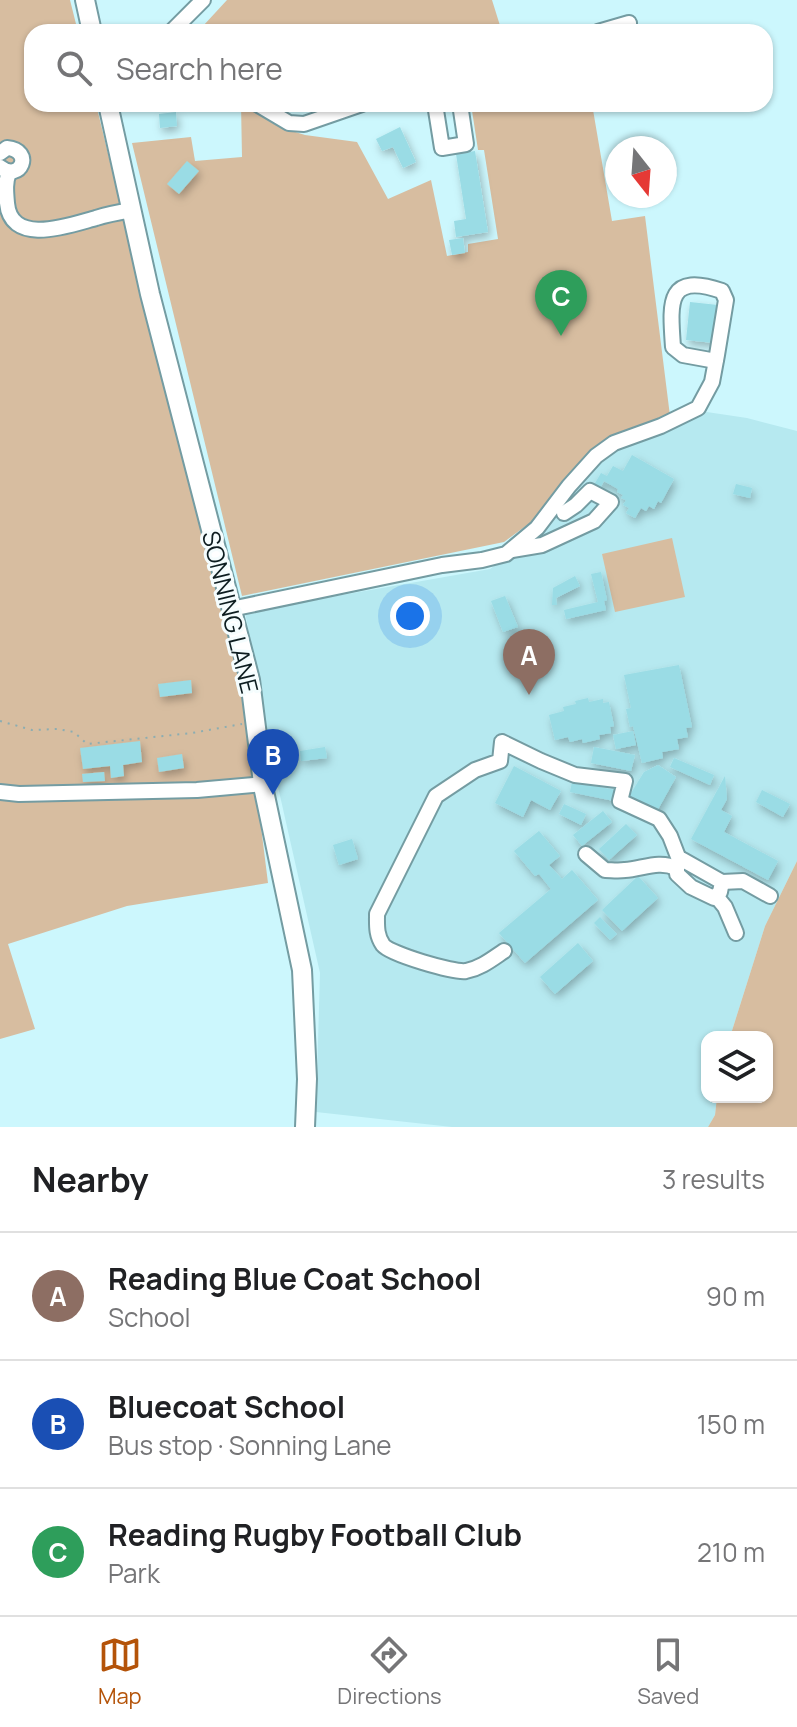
<!DOCTYPE html>
<meta charset="utf-8">
<style>
:root{--surface:#fff;--page:#f2f2f2;--text:#202124;--muted:#757577;--line:#e0e0e0;--accent:#b45309}
body{margin:0;font-family:Manrope,sans-serif;background:var(--page);color:var(--text)}
.controls{position:absolute;right:24px;bottom:24px;display:grid;overflow:hidden;border-radius:16px;box-shadow:0 2px 6px #0004}
.controls button{width:72px;height:72px;display:grid;place-items:center;padding:0;border:0;border-bottom:2px solid var(--line);background:var(--surface);color:var(--text);font:40px sans-serif}
.compass{position:absolute;left:605px;top:136px;width:72px;height:72px;border-radius:50%;background:var(--surface);box-shadow:0 2px 6px #0004;rotate:163deg}
.you{position:absolute;left:410px;top:616px;width:28px;height:28px;margin:-20px;border:6px solid #fff;border-radius:50%;background:#1a73e8;box-shadow:0 0 0 12px #1a73e833}
.badge{display:grid;place-items:center;width:52px;height:52px;border-radius:50%;background:var(--accent);color:#fff;font-size:26px;font-weight:700}
.pin{position:absolute;translate:-50% -66px;filter:drop-shadow(0 2px 4px #0008)}
.pin::after{content:'';position:absolute;top:42px;width:28px;height:24px;background:inherit;clip-path:polygon(0 0,100% 0,50% 100%)}
.list{margin:0;padding:0;list-style:none}
h2{display:flex;justify-content:space-between;align-items:center;height:104px;margin:0;padding:0 32px;font-size:34px}
h2 small{font-size:26px;font-weight:400;color:var(--muted)}
.list li{display:grid;grid-template-columns:52px 1fr auto;gap:24px;align-items:center;box-sizing:border-box;height:128px;padding:0 32px;border-top:2px solid var(--line)}
.list b{display:block;font-size:30px;white-space:nowrap}
.list p{margin:0;font-size:26px;white-space:nowrap;color:var(--muted)}
.list em{font-size:26px;font-style:normal;color:var(--muted)}
.icon{flex:none;width:44px;height:44px;fill:none;stroke:currentColor;stroke-width:2;stroke-linecap:round;stroke-linejoin:round}
.map{position:relative;flex:none;width:797px;height:1127px;overflow:hidden}
.search{position:absolute;background:var(--surface);box-shadow:0 2px 6px #0004;left:24px;right:24px;top:24px;height:88px;display:flex;align-items:center;gap:20px;box-sizing:border-box;padding:0 28px;border-radius:24px;color:var(--muted);font-size:30px}
.sheet{height:488px;background:var(--surface)}
nav{display:flex;justify-content:space-around;align-items:center;box-sizing:border-box;height:112px;border-top:2px solid var(--line);background:var(--surface);font-size:22px;color:var(--muted)}
nav a{display:grid;justify-items:center;gap:4px}
nav .on{color:var(--accent)}
.map>svg:first-child{display:block}
.built{fill:#b6e9f0}
.green{fill:#d7bda0}
.building{fill:#9adce5;filter:url(#shadow)}
.lines{fill:none;stroke-linecap:round;stroke-linejoin:round}
.minor-casing{stroke:#749ca2;stroke-width:18}
.major-casing{stroke:#749ca2;stroke-width:22}
.path{stroke:#8badb2;stroke-width:2;stroke-dasharray:2 6;stroke-linecap:butt}
.minor{stroke:#fff;stroke-width:14}
.major{stroke:#fff;stroke-width:18}
.labels{text-anchor:middle;dominant-baseline:central;stroke-width:6;stroke-linejoin:round;paint-order:stroke}
.street-label{font-size:24px;fill:#0d1d20;stroke:#f5fdfe}
</style>
<div class="map">
<svg width="797" height="1127" viewBox="0 0 797 1127">
<defs>
<filter id="shadow"><feDropShadow dx="2.5" dy="4.5" stdDeviation="4" flood-color="#0004"/></filter>
</defs>
<rect width="100%" height="100%" fill="#ccf7fd"/>
<!-- built -->
<polygon class="built" points="700,411 747,418 797,431 797,861 765,926 730,1037 707,1037 707,1097 717,1097 715,1115 708,1127 452,1127 316,1112 320,973 276,778 245,612 490,569 517,549 598,457"/>
<!-- green -->
<g class="green">
<polygon points="0,0 70,0 78,32 32,32 32,104 96,104 152,335 243,682 268,883 127,906 8,944 35,1029 0,1039"/>
<polygon points="227,0 492,0 502,32 194,32 203,26"/>
<polygon points="241,104 279,127 305,135 357,142 388,199 431,180 447,256 468,252 468,244 498,239 484,150 478,150 471,104 592,104 612,221 645,216 670,416 605,440 534,520 504,542 242,596 132,143 191,137 195,161 242,157"/>
<polygon points="672,538 685,597 615,612 602,554"/>
<polygon points="797,861 797,1127 708,1127 715,1115 717,1097 767,1097 767,1037 730,1037 765,926"/>
</g>
<!-- building -->
<g class="building">
<polygon points="176,112 177,126 160,128 159,114"/>
<polygon points="400,127 416,162 403,168 393,147 382,151 376,139"/>
<polygon points="475,151 488,232 456,237 454,221 466,219 456,154"/>
<polygon points="187,161 199,171 179,194 167,184"/>
<polygon points="463,238 465,253 452,255 449,240"/>
<polygon points="690,302 718,305 714,343 686,340"/>
<polygon points="632,455 674,479 661,503 658,501 654,509 649,506 646,511 641,508 635,518 626,513 629,508 623,505 626,500 621,498 623,495 617,492 618,489 604,481 600,488 594,485 601,473 607,476 613,466 623,471"/>
<polygon points="736,484 752,488 750,498 733,494"/>
<polygon points="601,572 607,600 604,601 606,610 566,619 564,610 598,602 591,574"/>
<polygon points="575,576 580,586 556,598 557,605 552,605 553,588"/>
<polygon points="505,596 518,627 503,632 491,601"/>
<polygon points="679,665 692,727 686,728 688,737 677,739 679,749 662,752 663,758 642,763 633,726 630,727 626,709 631,708 624,675"/>
<polygon points="191,680 192,693 160,697 158,684"/>
<polygon points="588,698 589,702 603,699 603,703 609,702 614,726 610,727 611,733 599,735 600,739 583,743 582,739 570,742 568,737 555,740 549,715 564,711 563,707 576,704 575,701"/>
<polygon points="633,731 636,745 616,749 613,735"/>
<polygon points="140,741 142,762 123,765 124,776 111,778 110,766 83,769 80,748"/>
<polygon points="325,747 327,758 301,761 300,751"/>
<polygon points="594,747 635,755 631,771 591,763"/>
<polygon points="182,754 184,768 159,772 157,758"/>
<polygon points="674,758 714,775 710,785 670,767"/>
<polygon points="658,765 676,777 656,813 628,798 644,772"/>
<polygon points="514,766 561,791 550,810 531,800 523,817 495,803"/>
<polygon points="104,772 105,781 83,782 82,774"/>
<polygon points="725,776 727,799 721,810 732,816 724,832 778,861 768,880 691,839"/>
<polygon points="572,782 616,790 614,801 570,792"/>
<polygon points="762,790 790,804 783,817 756,802"/>
<polygon points="564,804 586,814 581,825 559,814"/>
<polygon points="603,811 612,822 582,846 573,835"/>
<polygon points="626,824 637,835 609,860 599,849"/>
<polygon points="539,831 560,856 549,865 562,879 572,870 598,900 525,963 499,933 551,889 539,874 535,876 514,851"/>
<polygon points="352,839 358,859 339,865 333,845"/>
<polygon points="638,876 658,898 622,931 602,910"/>
<polygon points="600,917 617,934 610,940 594,923"/>
<polygon points="578,943 593,961 555,994 540,977"/>
</g>
<g class="lines">
<!-- minor casing -->
<g class="minor-casing">
<g id="minor">
<polyline points="171,32 203,0"/>
<polyline points="598,32 629,23 629,32"/>
<polyline points="257,104 289,123 304,124 362,104"/>
<polyline points="435,104 442,148 466,144 460,104"/>
<path d="M0 153 7 148C34 150 21 183 0 167"/>
<path d="M9 172C5 183 6 191 7 203 11 247 70 225 96 218 108 214 120 212 132 210"/>
<polyline points="512,550 542,545 594,521 611,502 590,491 576,505 564,513"/>
<path d="M231 609 442 565 482 560 506 554 537 528 569 486 596 456 614 443 661 426 698 408 712 382 717 355 726 300 722 291C666 272 670 303 673 347L683 355 716 361"/>
<polyline points="0,792 19,794 197,790 264,784"/>
<path d="M586 854 605 870C611 870 618 871 625 870 642 869 659 860 676 868"/>
<polygon points="683,860 722,882 720,892 714,898 691,887 677,874 677,866"/>
<polyline points="722,882 743,881 770,896"/>
<polyline points="716,896 725,907 736,933"/>
<path d="M504 951C492 959 481 968 466 971 454 973 390 954 383 945 376 935 377 925 377 914L436 796 475 770 500 761 502 742 541 761 575 775 625 781 620 801 659 819 670 836 680 862"/>
</g>
</g>
<!-- major casing -->
<g class="major-casing">
<g id="major">
<polyline points="85,0 92,32"/>
<polyline points="108,104 150,294 250,680 264,791 302,970 307,1079 305,1127"/>
</g>
</g>
<!-- path -->
<polyline class="path" points="0,721 32,730 57,729 74,732 87,744 192,733 242,724"/>
<!-- minor -->
<use href="#minor" class="minor"/>
<!-- major -->
<use href="#major" class="major"/>
</g>
<g class="labels">
<!-- street labels -->
<g class="street-label">
<text transform="translate(231 612) rotate(76)">SONNING LANE</text>
</g>
</g>
</svg>
<div class="controls">
<button><svg class="icon" aria-label="layers" viewBox="0 0 24 24"><path d="M12 4l9 5-9 5-9-5zM3 14l9 5 9-5"/></svg></button>
</div>
<svg class="compass" viewBox="-18 -18 36 36"><path d="M0-13l5 13h-10z" fill="#e53935"/><path d="M0 13l5-13h-10z" fill="#757577"/></svg>
<div class="you"></div>
<div class="pin badge" style="left:529px;top:695px;background:#8d6e63">A</div>
<div class="pin badge" style="left:273px;top:795px;background:#1a4fb4">B</div>
<div class="pin badge" style="left:561px;top:336px;background:#2e9e5b">C</div>
<div class="search"><svg class="icon" aria-label="search" viewBox="0 0 24 24"><circle cx="10" cy="10" r="6"/><path d="M15 15l6 6"/></svg>Search here</div>
</div>
<section class="sheet">
<h2>Nearby<small>3 results</small></h2>
<ul class="list">
<li><span class="badge" style="background:#8d6e63">A</span><div><b>Reading Blue Coat School</b><p>School</p></div><em>90 m</em></li>
<li><span class="badge" style="background:#1a4fb4">B</span><div><b>Bluecoat School</b><p>Bus stop · Sonning Lane</p></div><em>150 m</em></li>
<li><span class="badge" style="background:#2e9e5b">C</span><div><b>Reading Rugby Football Club</b><p>Park</p></div><em>210 m</em></li>
</ul>
</section>
<nav>
<a class="on"><svg class="icon" aria-label="map" viewBox="0 0 24 24"><path d="M3 6l6-2 6 2 6-2v14l-6 2-6-2-6 2zM9 4v14M15 6v14"/></svg>Map</a>
<a><svg class="icon" aria-label="directions" viewBox="0 0 24 24"><path d="M12 3l9 9-9 9-9-9zM9 14v-3h6M13 9l2 2-2 2"/></svg>Directions</a>
<a><svg class="icon" aria-label="saved" viewBox="0 0 24 24"><path d="M7 4h10v16l-5-4-5 4z"/></svg>Saved</a>
</nav>
